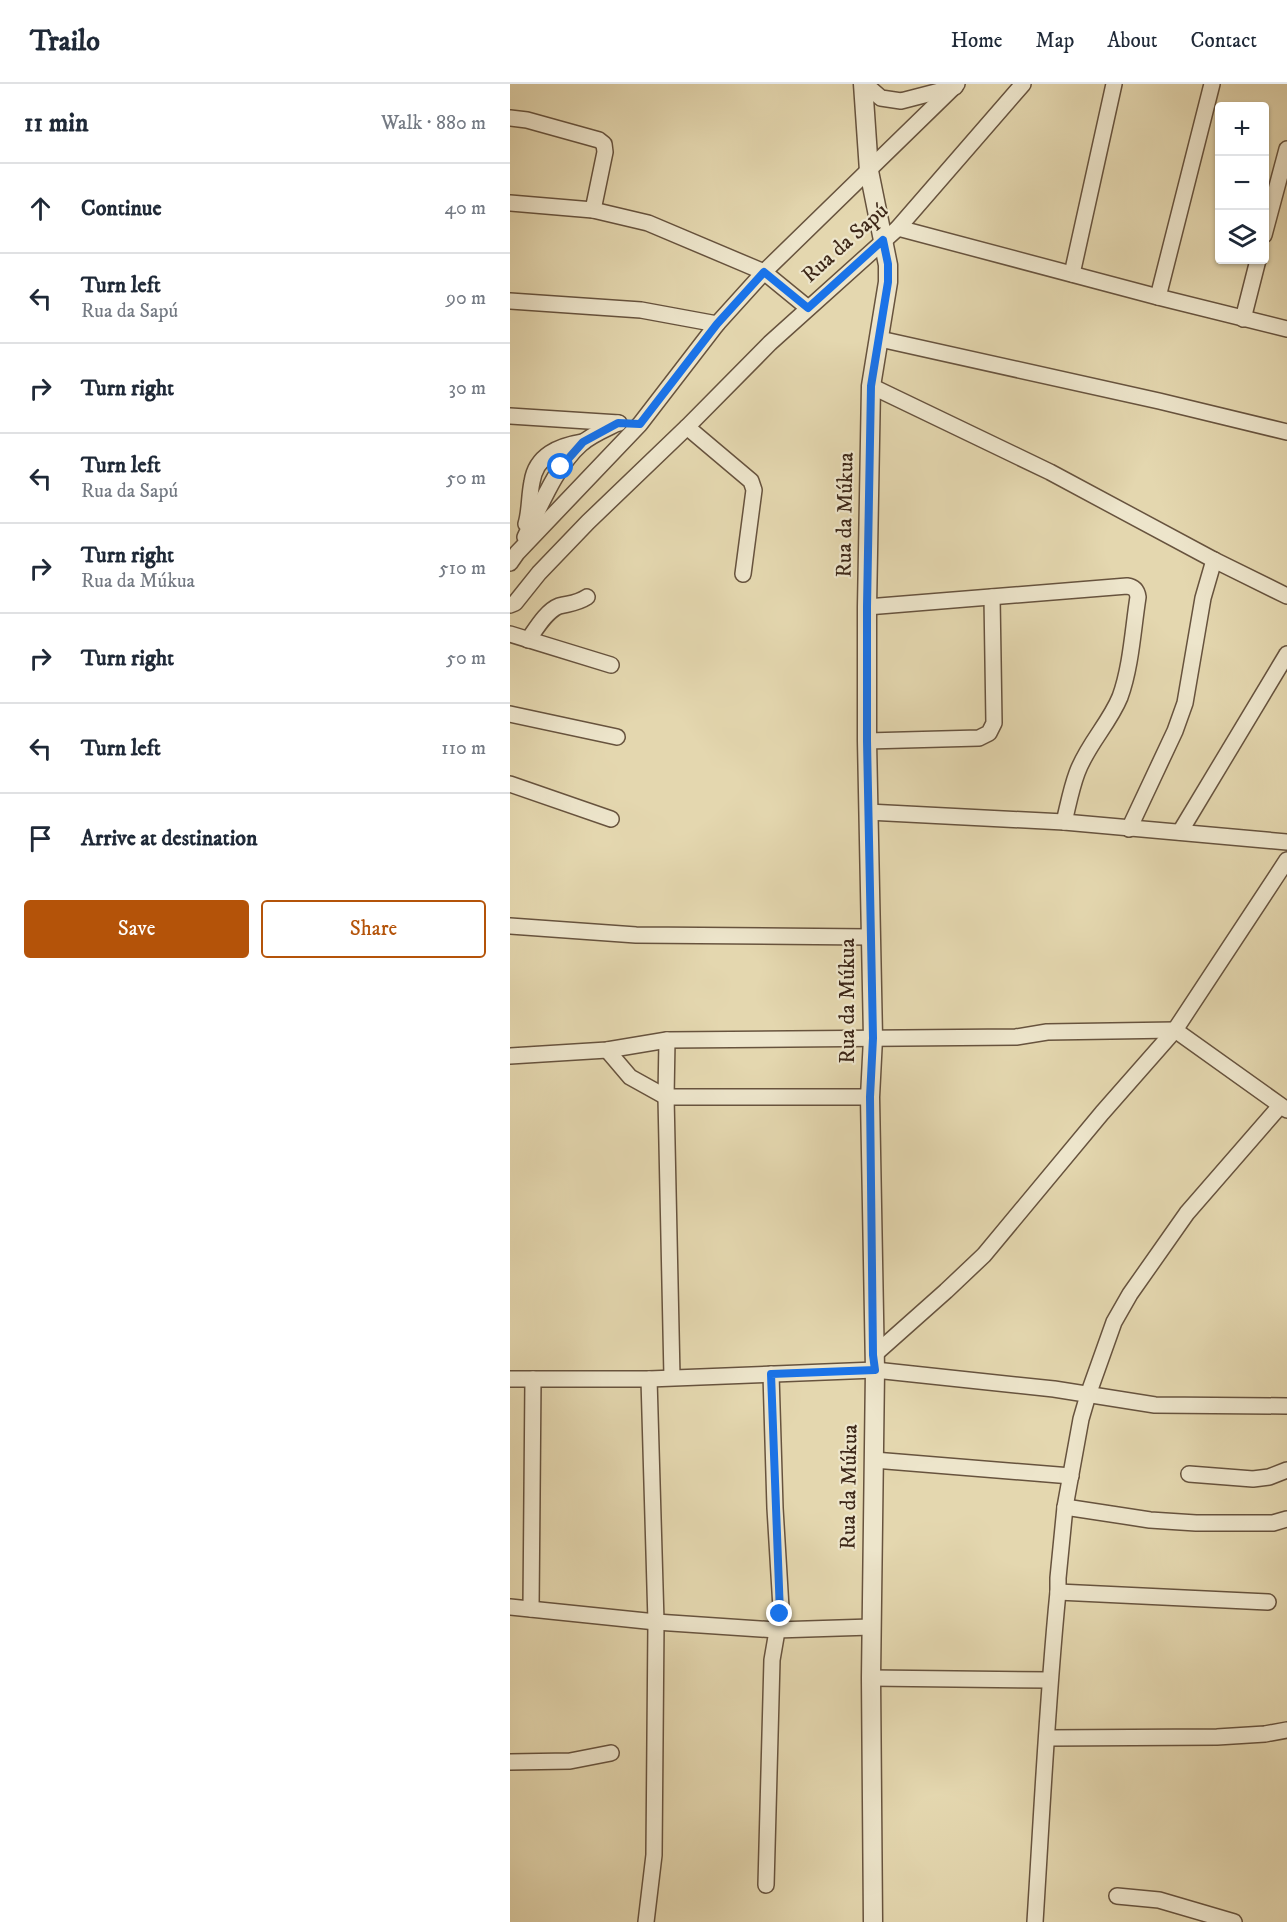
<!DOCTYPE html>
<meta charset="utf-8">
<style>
:root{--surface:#fff;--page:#f2f2f3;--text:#1f2937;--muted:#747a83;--line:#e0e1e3;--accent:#b45309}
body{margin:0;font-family:"IM FELL DW Pica",serif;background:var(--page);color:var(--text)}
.controls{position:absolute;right:18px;top:18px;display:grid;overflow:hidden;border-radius:6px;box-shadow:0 2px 4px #0004}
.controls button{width:54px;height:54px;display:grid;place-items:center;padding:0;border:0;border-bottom:2px solid var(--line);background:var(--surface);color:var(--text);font:30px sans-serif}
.stop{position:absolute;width:18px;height:18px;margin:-14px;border:4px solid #1a73e8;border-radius:50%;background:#fff}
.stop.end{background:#1a73e8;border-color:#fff;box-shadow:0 2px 6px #0008}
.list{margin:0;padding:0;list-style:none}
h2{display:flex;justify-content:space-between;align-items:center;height:78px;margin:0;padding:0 24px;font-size:26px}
h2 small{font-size:20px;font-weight:400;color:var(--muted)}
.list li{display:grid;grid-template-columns:39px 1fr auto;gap:18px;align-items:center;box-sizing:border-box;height:90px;padding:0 24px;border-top:2px solid var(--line)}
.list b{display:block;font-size:22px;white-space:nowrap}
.list p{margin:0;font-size:20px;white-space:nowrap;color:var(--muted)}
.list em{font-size:20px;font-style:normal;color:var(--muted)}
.actions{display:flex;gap:12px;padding:18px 24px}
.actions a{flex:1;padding:14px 0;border:2px solid var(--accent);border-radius:6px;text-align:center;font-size:21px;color:var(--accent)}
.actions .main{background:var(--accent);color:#fff}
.icon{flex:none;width:33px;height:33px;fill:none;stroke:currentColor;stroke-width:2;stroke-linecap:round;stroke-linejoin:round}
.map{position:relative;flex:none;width:777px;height:1838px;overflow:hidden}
header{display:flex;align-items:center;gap:36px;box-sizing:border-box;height:84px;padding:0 30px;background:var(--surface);border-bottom:2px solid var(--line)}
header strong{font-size:28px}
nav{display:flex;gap:33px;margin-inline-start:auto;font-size:21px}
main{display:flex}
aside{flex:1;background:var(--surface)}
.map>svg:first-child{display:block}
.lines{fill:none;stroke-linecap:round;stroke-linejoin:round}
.minor-casing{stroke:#67533e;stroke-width:18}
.tertiary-casing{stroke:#67533e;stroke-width:21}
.minor{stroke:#ede5cb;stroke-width:15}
.tertiary{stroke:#ede5cb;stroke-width:18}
.route{stroke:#1a73e8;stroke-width:8}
.labels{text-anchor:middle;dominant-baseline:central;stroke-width:4.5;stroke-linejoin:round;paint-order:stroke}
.street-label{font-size:22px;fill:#3d2718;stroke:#ede5cb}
</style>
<header>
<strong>Trailo</strong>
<nav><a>Home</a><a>Map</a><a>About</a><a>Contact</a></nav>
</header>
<main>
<aside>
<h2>11 min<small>Walk · 880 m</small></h2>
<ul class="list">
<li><svg class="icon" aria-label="ahead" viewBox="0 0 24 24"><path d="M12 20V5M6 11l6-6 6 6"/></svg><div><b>Continue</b></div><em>40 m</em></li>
<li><svg class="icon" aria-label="left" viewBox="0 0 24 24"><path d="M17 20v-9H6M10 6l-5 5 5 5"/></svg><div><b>Turn left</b><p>Rua da Sapú</p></div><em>90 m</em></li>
<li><svg class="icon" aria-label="right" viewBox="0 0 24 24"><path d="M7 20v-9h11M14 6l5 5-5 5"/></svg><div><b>Turn right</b></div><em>30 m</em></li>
<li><svg class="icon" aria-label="left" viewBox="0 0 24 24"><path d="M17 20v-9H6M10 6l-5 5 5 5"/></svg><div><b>Turn left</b><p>Rua da Sapú</p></div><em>50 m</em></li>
<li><svg class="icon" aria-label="right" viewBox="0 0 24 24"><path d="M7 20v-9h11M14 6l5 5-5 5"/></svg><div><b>Turn right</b><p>Rua da Múkua</p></div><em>510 m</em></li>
<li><svg class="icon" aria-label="right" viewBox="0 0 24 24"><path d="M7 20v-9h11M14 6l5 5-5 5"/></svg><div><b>Turn right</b></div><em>50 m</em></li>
<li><svg class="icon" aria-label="left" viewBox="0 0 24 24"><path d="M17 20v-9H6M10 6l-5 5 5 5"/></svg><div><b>Turn left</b></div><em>110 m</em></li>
<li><svg class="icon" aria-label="arrive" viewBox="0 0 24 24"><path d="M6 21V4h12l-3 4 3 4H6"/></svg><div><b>Arrive at destination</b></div></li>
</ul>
<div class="actions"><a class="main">Save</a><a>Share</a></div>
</aside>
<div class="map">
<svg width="777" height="1838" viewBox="0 0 777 1838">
<rect width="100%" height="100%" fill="#e4d7af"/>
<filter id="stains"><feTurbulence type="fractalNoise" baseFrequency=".00333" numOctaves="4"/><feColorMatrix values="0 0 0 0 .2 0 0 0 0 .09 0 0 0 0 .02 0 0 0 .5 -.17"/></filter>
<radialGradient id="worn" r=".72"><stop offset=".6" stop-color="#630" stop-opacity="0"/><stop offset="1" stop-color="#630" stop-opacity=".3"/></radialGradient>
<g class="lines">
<!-- minor casing -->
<g class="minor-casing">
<g id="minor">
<polyline points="355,0 371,14 391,17 445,3"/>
<polyline points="0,34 17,36 89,56 94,60 95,68 83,126"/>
<polyline points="0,119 83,126 138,139 254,188 298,224"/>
<polyline points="388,144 648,213 777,245"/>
<polyline points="754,151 777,65"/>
<polyline points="562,190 604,0"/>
<polyline points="648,213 702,0"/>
<polyline points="0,217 131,226 207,240"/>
<polyline points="733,235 748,176"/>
<polyline points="370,255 649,317 777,348"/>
<polyline points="361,302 540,388 704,476 777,512"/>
<polyline points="0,332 109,339"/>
<polyline points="177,343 241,397 244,406 233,490"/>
<path d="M16 440C20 427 19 412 22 398 26 371 49 362 73 358"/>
<path d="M15 453C30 423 46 382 71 360 81 351 96 345 108 339"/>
<polyline points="0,479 7,469 130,340 207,240 254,188 447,0"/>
<polyline points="0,521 5,519 29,489 78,438 177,343 260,259 388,144 513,0"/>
<path d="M357 523 617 502C624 503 627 506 628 513 623 545 621 583 610 613 599 640 577 661 567 689 561 705 558 722 554 738"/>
<polyline points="0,550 101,581"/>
<path d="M18 556C26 545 36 527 49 522 60 519 66 520 77 513"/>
<polyline points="0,630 107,653"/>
<polyline points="357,657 469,654 479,649 484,639 482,513"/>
<polyline points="0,700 101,735"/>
<polyline points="358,728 554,738 777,758"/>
<polyline points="619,745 665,647 675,619 693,514 704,476"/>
<polyline points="670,748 777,570"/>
<polyline points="0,842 126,851 360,853"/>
<polyline points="157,956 156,1013 162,1293"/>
<polyline points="97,966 120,993 156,1013 360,1013"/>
<polyline points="0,972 97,966 157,956 506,953 537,948 665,946 777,1026"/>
<polyline points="364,1271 436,1207 474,1171 592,1029 665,946 777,776"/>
<polyline points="0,1295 139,1295 365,1286 544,1305 645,1321 777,1322"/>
<polyline points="364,1376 561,1392"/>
<polyline points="679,1390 743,1395 759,1393 777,1386"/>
<polyline points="555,1423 640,1436 686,1439 763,1439 777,1435"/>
<polyline points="548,1508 758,1518"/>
<polyline points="0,1523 146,1538 266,1546 361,1543"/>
<polyline points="21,1525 23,1295"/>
<polyline points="361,1594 539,1596"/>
<polyline points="537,1654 707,1653 755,1650 777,1646"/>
<polyline points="0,1678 60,1677 101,1669"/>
<polyline points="256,1801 262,1576 271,1524 265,1424 261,1290"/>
<polyline points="607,1812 649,1816 724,1838"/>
<polyline points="136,1838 144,1771 146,1538 139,1295"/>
<path d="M525 1838C532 1728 537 1618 548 1508V1494L555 1423 571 1335 578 1311 604 1238 620 1210 677 1129 770 1022"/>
</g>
</g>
<!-- tertiary casing -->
<g class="tertiary-casing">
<polyline id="tertiary" points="353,0 359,87 378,181 378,198 361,302 357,523 357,657 363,954 360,1013 365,1286 361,1594 363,1838"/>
</g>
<!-- minor -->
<use href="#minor" class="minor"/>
<!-- tertiary -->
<use href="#tertiary" class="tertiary"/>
</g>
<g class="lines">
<!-- route -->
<polyline class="route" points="51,383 73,358 108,339 130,340 207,240 254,188 298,224 373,156 378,180 378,198 361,302 357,523 357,657 363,954 360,1013 363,1271 365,1286 261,1290 270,1530"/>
</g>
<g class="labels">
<!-- street labels -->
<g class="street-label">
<text transform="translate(335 159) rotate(-42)">Rua da Sapú</text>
<text transform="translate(335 431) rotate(-89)">Rua da Múkua</text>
<text transform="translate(337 917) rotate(-90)">Rua da Múkua</text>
<text transform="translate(339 1403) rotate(-89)">Rua da Múkua</text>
</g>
</g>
<rect width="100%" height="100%" filter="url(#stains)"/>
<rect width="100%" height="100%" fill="url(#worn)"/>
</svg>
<div class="controls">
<button>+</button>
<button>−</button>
<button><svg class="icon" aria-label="layers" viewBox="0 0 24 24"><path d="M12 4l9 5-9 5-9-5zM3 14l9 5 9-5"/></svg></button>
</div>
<div class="stop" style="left:51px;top:383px"></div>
<div class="stop end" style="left:270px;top:1530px"></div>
</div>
</main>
